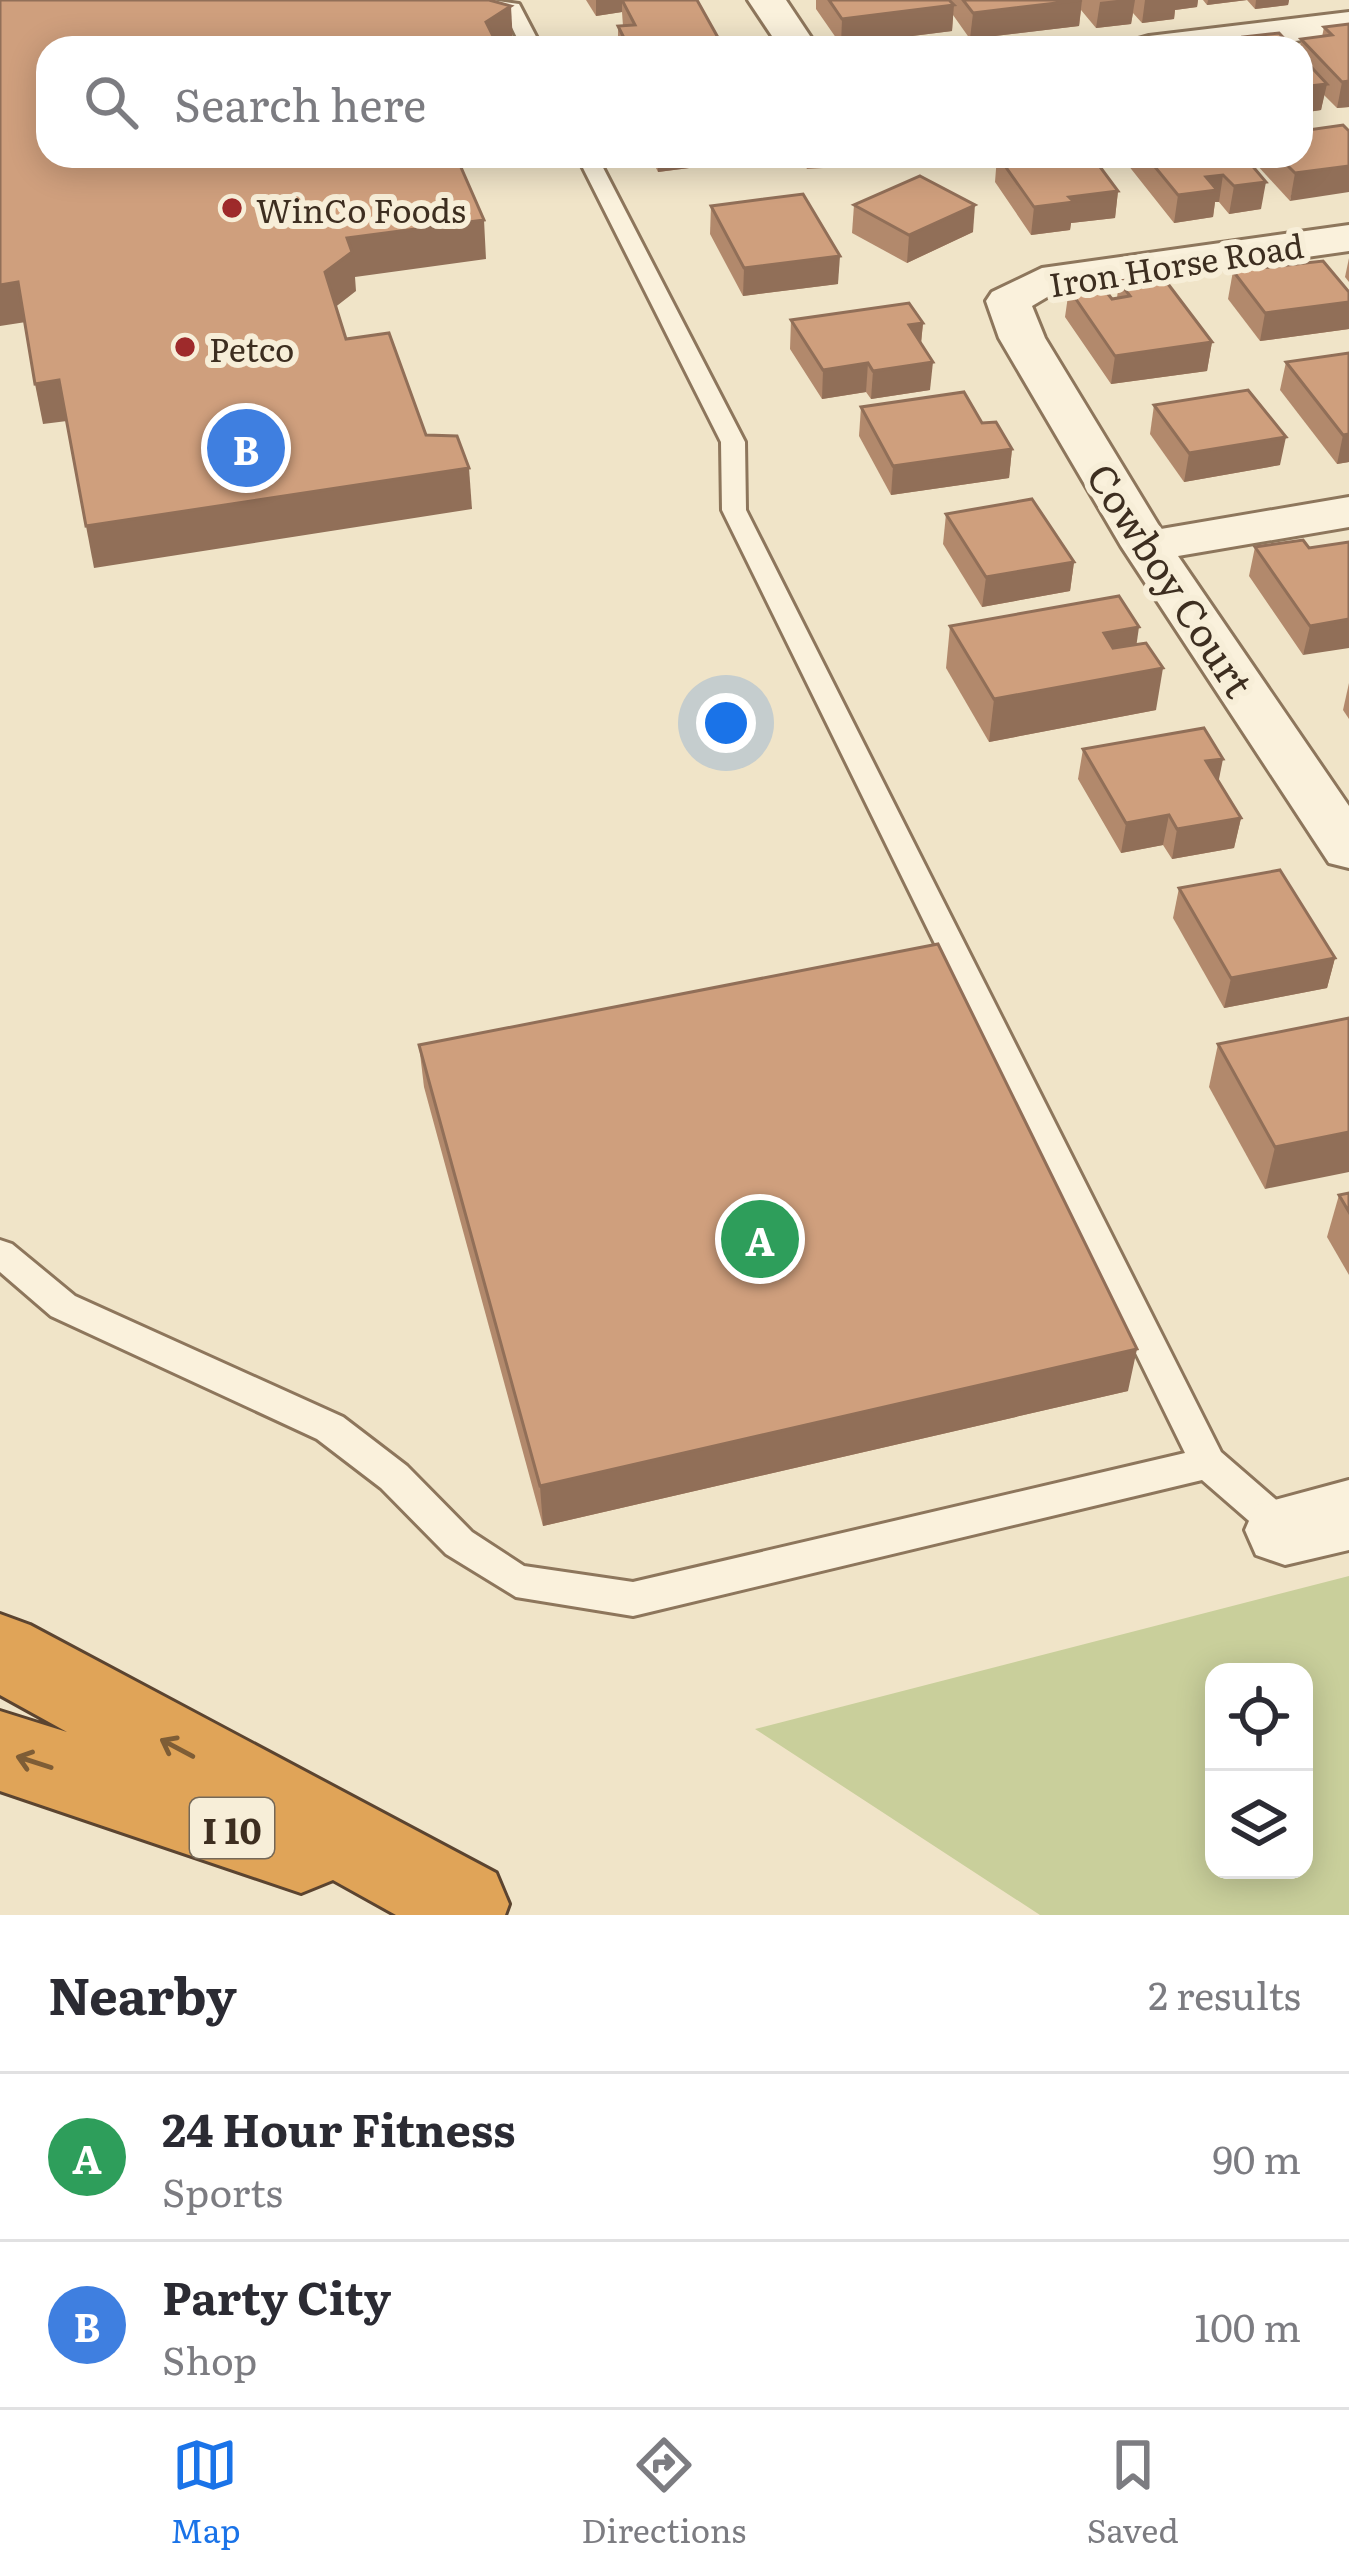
<!DOCTYPE html>
<style>
:root{--surface:#fff;--page:#f2f2f3;--text:#2b2b33;--muted:#7c7c81;--line:#e1e1e2;--accent:#1a73e8}
body{margin:0;font-family:Literata,serif;background:var(--page);color:var(--text)}
.controls{position:absolute;right:36px;bottom:36px;display:grid;overflow:hidden;border-radius:24px;box-shadow:0 6px 30px #0003}
.controls button{width:108px;height:108px;display:grid;place-items:center;padding:0;border:0;border-bottom:3px solid var(--line);background:var(--surface);color:var(--text);font:60px sans-serif}
.you{position:absolute;left:726px;top:723px;width:42px;height:42px;margin:-30px;border:9px solid #fff;border-radius:50%;background:#1a73e8;box-shadow:0 0 0 18px #1a73e833}
.badge{display:grid;place-items:center;width:78px;height:78px;border-radius:50%;background:var(--accent);color:#fff;font-size:39px;font-weight:700}
.pin{position:absolute;translate:-50% -50%;border:6px solid #fff;box-shadow:0 3px 12px #0006}
.list{margin:0;padding:0;list-style:none}
h2{display:flex;justify-content:space-between;align-items:center;height:156px;margin:0;padding:0 48px;font-size:51px}
h2 small{font-size:39px;font-weight:400;color:var(--muted)}
.list li{display:grid;grid-template-columns:78px 1fr auto;gap:36px;align-items:center;box-sizing:border-box;height:168px;padding:0 48px;border-top:3px solid var(--line)}
.list b{display:block;font-size:45px;white-space:nowrap}
.list p{margin:0;font-size:39px;white-space:nowrap;color:var(--muted)}
.list em{font-size:39px;font-style:normal;color:var(--muted)}
.icon{flex:none;width:66px;height:66px;fill:none;stroke:currentColor;stroke-width:2;stroke-linecap:round;stroke-linejoin:round}
.map{position:relative;flex:none;width:1349px;height:1915px;overflow:hidden}
.search{position:absolute;background:var(--surface);box-shadow:0 6px 30px #0003;left:36px;right:36px;top:36px;height:132px;display:flex;align-items:center;gap:30px;box-sizing:border-box;padding:0 42px;border-radius:36px;color:var(--muted);font-size:45px}
.sheet{height:492px;background:var(--surface)}
nav{display:flex;justify-content:space-around;align-items:center;box-sizing:border-box;height:168px;border-top:3px solid var(--line);background:var(--surface);font-size:33px;color:var(--muted)}
nav a{display:grid;justify-items:center;gap:6px}
nav .on{color:var(--accent)}
.map>svg:first-child{display:block}
.green{fill:#c9cf9b;fill-rule:evenodd}
.lines{fill:none;stroke-linecap:round;stroke-linejoin:round}
.service-casing{stroke:#8d765c;stroke-width:6}
.minor-casing{stroke:#8d765c;stroke-width:6}
.tertiary-casing{stroke:#8d765c;stroke-width:6}
.motorway-casing{stroke:#5b4430;stroke-width:6}
.service{fill:#faf1dc;fill-rule:evenodd}
.minor{fill:#faf1dc;fill-rule:evenodd}
.tertiary{fill:#faf1dc;fill-rule:evenodd}
.motorway{fill:#e0a458;fill-rule:evenodd}
.wall{fill:#b2896c}
.shaded-wall{fill:#916f58}
.building{fill:#cf9f7d;stroke:#916f58;stroke-width:3}
.oneway{stroke:#7e5d36}
.poi-dot{fill:#9e2a2b;stroke:#f7eed8;stroke-width:4.5}
.labels{text-anchor:middle;dominant-baseline:central;stroke-width:12;stroke-linejoin:round;paint-order:stroke}
.far-poi-label{font-size:33px;fill:#3d2e20;stroke:#f7eed8;text-anchor:start}
.far-street-label{font-size:33px;fill:#3d2e20;stroke:#f7eed8}
.shield{fill:#f7eed8;stroke:#756857;stroke-width:3}
.shield-label{font-size:36px;font-weight:bold;fill:#3d2e20}
.street-label{font-size:39px;fill:#3d2e20;stroke:#f7eed8}
</style>
<div class="map">
<svg width="1349" height="1915" viewBox="0 0 1349 1915">
<rect width="100%" height="100%" fill="#f0e4c8"/>
<!-- green -->
<path class="green" d="M1349 1576V1915H1040L755 1729ZM1214 1672H1304V1870H1214Z"/>
<g class="lines">
<!-- service casing -->
<g class="service-casing">
<g id="service">
<polygon points="491,0 519,4 542,48 522,48 504,11"/>
<polygon points="577,156 597,156 745,442 746,510 1221,1452 1297,1518 1302,1529 1297,1540 1284,1545 1271,1540 1202,1480 633,1616 516,1597 446,1554 381,1488 317,1439 51,1316 0,1272 0,1240 12,1244 75,1296 343,1417 407,1466 472,1532 524,1566 633,1582 1185,1453 722,510 721,442"/>
</g>
</g>
<!-- minor casing -->
<g class="minor-casing">
<g id="minor">
<polygon points="748,0 786,0 818,48 780,48"/>
<polygon points="1349,12 1349,34 1241,48 1130,48 1135,40 1149,36"/>
<polygon points="1349,225 1349,251 1054,293 1032,306 1045,338 1161,529 1349,497 1349,527 1178,556 1349,806 1349,868 1329,863 1121,546 999,338 986,301 992,292 1042,268"/>
</g>
</g>
<!-- tertiary casing -->
<g class="tertiary-casing">
<polygon id="tertiary" points="1349,1480 1349,1550 1285,1565 1256,1555 1245,1530 1256,1505"/>
</g>
<!-- motorway casing -->
<g class="motorway-casing">
<polygon id="motorway" points="0,1614 30,1625 496,1873 509,1904 505,1915 396,1915 333,1880 301,1893 0,1791 0,1711 67,1732 0,1695"/>
</g>
<!-- service -->
<use href="#service" class="service"/>
<!-- minor -->
<use href="#minor" class="minor"/>
<!-- tertiary -->
<use href="#tertiary" class="tertiary"/>
<!-- motorway -->
<use href="#motorway" class="motorway"/>
</g>
<!-- wall -->
<g class="wall">
<polygon points="586,0 697,0 721,43 721,48 618,48 618,26 623,26 622,12 596,16"/>
<polygon points="816,0 1198,0 1197,7 1175,10 1174,19 1142,23 1133,13 1134,8 1131,24 1096,28 1081,10 1079,26 970,39 953,15 952,31 841,45 816,9"/>
<polygon points="1203,0 1289,0 1288,5 1255,9 1247,0 1207,5"/>
<polygon points="1349,24 1349,107 1337,108 1324,95 1321,110 1301,113 1300,48 1301,39 1322,37 1324,27"/>
<polygon points="1244,37 1293,48 1242,48"/>
<polygon points="650,156 728,156 728,163 658,172"/>
<polygon points="800,156 918,156 918,162 807,169"/>
<polygon points="997,156 1118,191 1115,218 1071,223 1070,230 1031,235 995,182"/>
<polygon points="1129,156 1244,156 1261,209 1229,214 1219,202 1215,202 1213,217 1174,223 1128,165"/>
<polygon points="1258,156 1301,156 1290,201 1256,164"/>
<polygon points="854,205 973,232 907,263 852,233"/>
<polygon points="711,206 838,284 743,296 710,234"/>
<polygon points="1349,258 1349,282 1345,277"/>
<polygon points="1233,271 1349,292 1349,329 1260,341 1228,299"/>
<polygon points="1119,281 1212,342 1207,371 1111,384 1065,317 1069,289 1112,299 1117,298"/>
<polygon points="791,320 923,323 921,344 930,390 871,399 866,392 822,399 790,349"/>
<polygon points="1349,353 1349,462 1337,464 1280,390 1286,362"/>
<polygon points="1154,405 1280,465 1184,482 1150,434"/>
<polygon points="861,407 982,423 1012,449 1009,478 891,495 859,436"/>
<polygon points="946,514 1074,562 1070,591 982,607 943,544"/>
<polygon points="1349,542 1303,655 1249,576 1255,547 1309,548"/>
<polygon points="950,626 1137,644 1156,710 989,742 946,668"/>
<polygon points="1349,683 1349,719 1343,710"/>
<polygon points="1083,749 1219,782 1241,818 1234,848 1172,859 1163,845 1121,853 1078,779"/>
<polygon points="1179,888 1335,958 1327,988 1224,1008 1173,918"/>
<polygon points="1349,1018 1265,1189 1209,1087 1218,1044"/>
<polygon points="419,1045 1128,1391 543,1526 424,1087"/>
<polygon points="1349,1193 1349,1275 1327,1237 1339,1195"/>
</g>
<!-- shaded-wall -->
<g class="shaded-wall">
<polygon points="596,0 622,0 622,12 596,16"/>
<polygon points="1082,0 1079,26 970,39 973,13"/>
<polygon points="1117,0 1135,0 1131,24 1096,28 1100,2"/>
<polygon points="1145,0 1198,0 1197,7 1175,10 1174,19 1142,23"/>
<polygon points="1208,0 1247,0 1207,5"/>
<polygon points="1256,0 1289,0 1288,5 1255,9"/>
<polygon points="954,5 952,31 841,45 842,19"/>
<polygon points="511,6 513,43 505,48 487,48 486,22"/>
<polygon points="1349,81 1349,107 1337,108 1342,82"/>
<polygon points="1327,84 1321,110 1301,113 1301,87"/>
<polygon points="658,156 728,156 728,163 658,172"/>
<polygon points="1349,166 1349,192 1290,201 1295,173"/>
<polygon points="1223,175 1219,202 1215,202 1213,217 1174,223 1178,195 1206,177"/>
<polygon points="1266,182 1261,209 1229,214 1234,186"/>
<polygon points="1118,191 1115,218 1071,223 1070,230 1031,235 1034,207 1069,197"/>
<polygon points="975,205 973,232 907,263 909,235"/>
<polygon points="484,220 486,259 355,277 356,291 329,312 325,272 347,238"/>
<polygon points="840,256 838,284 743,296 744,268"/>
<polygon points="18,282 26,322 0,326 0,285"/>
<polygon points="1349,302 1349,329 1260,341 1265,313"/>
<polygon points="923,323 920,352 909,325"/>
<polygon points="1212,342 1207,371 1111,384 1115,356"/>
<polygon points="933,362 930,390 871,399 873,371"/>
<polygon points="868,363 866,392 822,399 823,370"/>
<polygon points="59,380 67,421 43,424 35,384"/>
<polygon points="1349,434 1349,462 1337,464 1343,435"/>
<polygon points="1286,437 1280,465 1184,482 1189,453"/>
<polygon points="1012,449 1009,478 891,495 893,466"/>
<polygon points="469,468 472,509 94,568 86,526"/>
<polygon points="1074,562 1070,591 982,607 986,577"/>
<polygon points="1349,619 1349,648 1303,655 1310,626"/>
<polygon points="1139,627 1133,669 1097,675 1104,633"/>
<polygon points="1163,668 1156,710 989,742 994,699"/>
<polygon points="1223,759 1217,789 1206,761"/>
<polygon points="1169,815 1163,845 1121,853 1126,823"/>
<polygon points="1241,818 1234,848 1172,859 1177,829"/>
<polygon points="1335,958 1327,988 1224,1008 1231,978"/>
<polygon points="1349,1132 1349,1172 1265,1189 1275,1147"/>
<polygon points="1137,1349 1128,1391 543,1526 540,1486"/>
</g>
<!-- building -->
<g class="building">
<polygon points="0,0 489,0 511,6 486,22 499,48 48,48 48,156 456,156 484,220 347,238 352,252 325,272 346,339 389,333 426,435 457,436 469,468 86,526 59,380 35,384 18,282 0,285"/>
<polygon points="622,0 697,0 721,43 629,48 618,26 635,25"/>
<polygon points="829,0 949,0 954,5 842,19"/>
<polygon points="963,0 1082,0 973,13"/>
<polygon points="1349,24 1349,81 1342,82 1301,39 1332,35 1324,27"/>
<polygon points="1279,33 1293,48 1254,48 1244,37"/>
<polygon points="1233,38 1241,48 1205,48 1200,42"/>
<polygon points="1301,56 1327,84 1301,87"/>
<polygon points="1343,125 1349,131 1349,166 1295,173 1278,156 1301,156 1301,131"/>
<polygon points="998,156 1092,156 1118,191 1069,197 1074,202 1034,207"/>
<polygon points="1146,156 1244,156 1266,182 1234,186 1223,175 1206,177 1217,190 1178,195"/>
<polygon points="920,176 975,205 909,235 854,205"/>
<polygon points="803,194 840,256 744,268 711,206"/>
<polygon points="1323,261 1349,292 1349,302 1265,313 1233,271"/>
<polygon points="1162,276 1212,342 1115,356 1069,289 1101,285 1112,299 1130,296 1119,281"/>
<polygon points="909,303 923,323 909,325 933,362 873,371 868,363 823,370 791,320"/>
<polygon points="1349,353 1349,434 1343,435 1286,362"/>
<polygon points="1248,390 1286,437 1189,453 1154,405"/>
<polygon points="964,392 982,423 996,422 1012,449 893,466 861,407"/>
<polygon points="1032,499 1074,562 986,577 946,514"/>
<polygon points="1303,540 1309,548 1349,542 1349,619 1310,626 1255,547"/>
<polygon points="1119,596 1139,627 1104,633 1113,648 1146,643 1163,668 994,699 950,626"/>
<polygon points="1204,728 1223,759 1206,761 1241,818 1177,829 1169,815 1126,823 1083,749"/>
<polygon points="1280,870 1335,958 1231,978 1179,888"/>
<polygon points="938,944 1137,1349 540,1486 419,1045"/>
<polygon points="1349,1018 1349,1132 1275,1147 1218,1044"/>
<polygon points="1349,1193 1349,1212 1339,1195"/>
</g>
<!-- one-way arrows -->
<defs><path id="oneway-shaft" d="M-6 0H5M1.5-3L5.5 0L1.5 3" fill="none" stroke-width="1.6" stroke-linecap="round" stroke-linejoin="round" transform="scale(3)"/></defs>
<g class="oneway">
<use href="#oneway-shaft" transform="translate(177 1748) rotate(-152)"/>
<use href="#oneway-shaft" transform="translate(34 1762) rotate(-162)"/>
</g>
<!-- markers -->
<g class="poi-dot">
<circle cx="232" cy="208" r="12"/>
<circle cx="185" cy="347" r="12"/>
</g>
<g class="labels">
<!-- far-poi labels -->
<g class="far-poi-label">
<text x="256" y="208">WinCo Foods</text>
<text x="209" y="347">Petco</text>
</g>
<!-- far-street labels -->
<g class="far-street-label">
<text transform="translate(1176 263) rotate(-9)">Iron Horse Road</text>
</g>
<!-- shield labels -->
<rect class="shield" x="190" y="1798" width="84" height="60" rx="9"/>
<g class="shield-label">
<text x="232" y="1828">I 10</text>
</g>
<!-- street labels -->
<g class="street-label">
<text transform="translate(1172 579) rotate(57)">Cowboy Court</text>
</g>
</g>
</svg>
<div class="controls">
<button><svg class="icon" aria-label="locate" viewBox="0 0 24 24"><circle cx="12" cy="12" r="6"/><path d="M12 2v4M12 18v4M2 12h4M18 12h4"/></svg></button>
<button><svg class="icon" aria-label="layers" viewBox="0 0 24 24"><path d="M12 4l9 5-9 5-9-5zM3 14l9 5 9-5"/></svg></button>
</div>
<div class="you"></div>
<div class="pin badge" style="left:760px;top:1239px;background:#2e9e5b">A</div>
<div class="pin badge" style="left:246px;top:448px;background:#3f7fe0">B</div>
<div class="search"><svg class="icon" aria-label="search" viewBox="0 0 24 24"><circle cx="10" cy="10" r="6"/><path d="M15 15l6 6"/></svg>Search here</div>
</div>
<section class="sheet">
<h2>Nearby<small>2 results</small></h2>
<ul class="list">
<li><span class="badge" style="background:#2e9e5b">A</span><div><b>24 Hour Fitness</b><p>Sports</p></div><em>90 m</em></li>
<li><span class="badge" style="background:#3f7fe0">B</span><div><b>Party City</b><p>Shop</p></div><em>100 m</em></li>
</ul>
</section>
<nav>
<a class="on"><svg class="icon" aria-label="map" viewBox="0 0 24 24"><path d="M3 6l6-2 6 2 6-2v14l-6 2-6-2-6 2zM9 4v14M15 6v14"/></svg>Map</a>
<a><svg class="icon" aria-label="directions" viewBox="0 0 24 24"><path d="M12 3l9 9-9 9-9-9zM9 14v-3h6M13 9l2 2-2 2"/></svg>Directions</a>
<a><svg class="icon" aria-label="saved" viewBox="0 0 24 24"><path d="M7 4h10v16l-5-4-5 4z"/></svg>Saved</a>
</nav>
